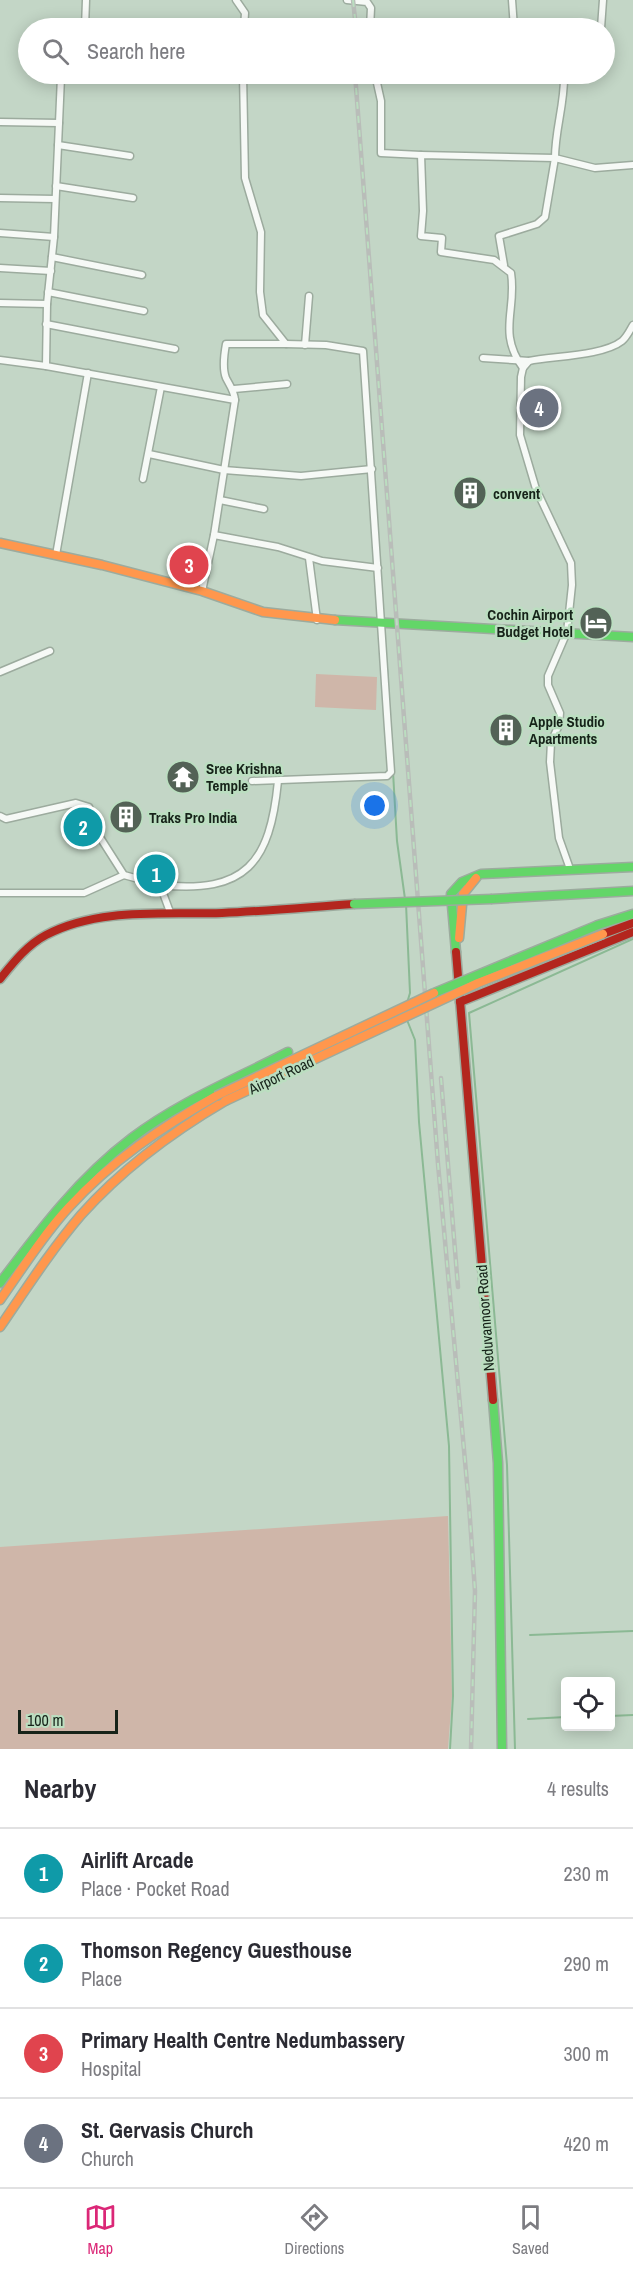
<!DOCTYPE html>
<meta charset="utf-8">
<style>
:root{--surface:#fff;--page:#f2f2f3;--text:#2b2b33;--muted:#7c7c81;--line:#e1e1e2;--accent:#db2777}
body{margin:0;font-family:"Archivo Narrow",sans-serif;background:var(--page);color:var(--text)}
.controls{position:absolute;right:18px;bottom:18px;display:grid;overflow:hidden;border-radius:6px;box-shadow:0 3px 15px #0003}
.controls button{width:54px;height:54px;display:grid;place-items:center;padding:0;border:0;border-bottom:2px solid var(--line);background:var(--surface);color:var(--text);font:30px sans-serif}
.scale{position:absolute;left:18px;bottom:15px;width:100px;box-sizing:border-box;padding-left:6px;border:3px solid #162319;border-top:0;font-size:16px;line-height:21px;white-space:nowrap;color:#162319;-webkit-text-stroke:4px #bbdec0;paint-order:stroke}
.you{position:absolute;left:375px;top:806px;width:21px;height:21px;margin:-15px;border:4px solid #fff;border-radius:50%;background:#1a73e8;box-shadow:0 0 0 9px #1a73e833}
.badge{display:grid;place-items:center;width:39px;height:39px;border-radius:50%;background:var(--accent);color:#fff;font-size:20px;font-weight:700}
.pin{position:absolute;translate:-50% -50%;border:3px solid #fff;box-shadow:0 2px 6px #0006}
.list{margin:0;padding:0;list-style:none}
h2{display:flex;justify-content:space-between;align-items:center;height:78px;margin:0;padding:0 24px;font-size:26px}
h2 small{font-size:20px;font-weight:400;color:var(--muted)}
.list li{display:grid;grid-template-columns:39px 1fr auto;gap:18px;align-items:center;box-sizing:border-box;height:90px;padding:0 24px;border-top:2px solid var(--line)}
.list b{display:block;font-size:22px;white-space:nowrap}
.list p{margin:0;font-size:20px;white-space:nowrap;color:var(--muted)}
.list em{font-size:20px;font-style:normal;color:var(--muted)}
.icon{flex:none;width:33px;height:33px;fill:none;stroke:currentColor;stroke-width:2;stroke-linecap:round;stroke-linejoin:round}
.map{position:relative;flex:none;width:633px;height:1749px;overflow:hidden}
.search{position:absolute;background:var(--surface);box-shadow:0 3px 15px #0003;left:18px;right:18px;top:18px;height:66px;display:flex;align-items:center;gap:15px;box-sizing:border-box;padding:0 21px;border-radius:33px;color:var(--muted);font-size:22px}
.sheet{height:438px;background:var(--surface)}
nav{display:flex;justify-content:space-around;align-items:center;box-sizing:border-box;height:84px;border-top:2px solid var(--line);background:var(--surface);font-size:16px;color:var(--muted)}
nav a{display:grid;justify-items:center;gap:3px}
nav .on{color:var(--accent)}
.map>svg:first-child{display:block}
.green{fill:#cfb6a9}
.lines{fill:none;stroke-linecap:round;stroke-linejoin:round}
.stream{stroke:#8bb994;stroke-width:2}
.street-casing{stroke:#9cab9e;stroke-width:9}
.fast-casing{stroke:#9cab9e;stroke-width:11}
.slow-casing{stroke:#9cab9e;stroke-width:11}
.jam-casing{stroke:#9cab9e;stroke-width:11}
.street{stroke:#f6f9f6;stroke-width:6}
.fast{stroke:#63d668;stroke-width:8}
.slow{stroke:#ff974d;stroke-width:8}
.jam{stroke:#b3261e;stroke-width:8}
.rail-casing{stroke:#b9bdb9;stroke-width:4.5}
.rail{stroke:#bbdec0;stroke-width:2;stroke-dasharray:7;stroke-linecap:butt}
.fast-bridge-casing{stroke:#9cab9e;stroke-width:11;stroke-linecap:butt}
.slow-bridge-casing{stroke:#9cab9e;stroke-width:11;stroke-linecap:butt}
.fast-bridge{stroke:#63d668;stroke-width:8}
.slow-bridge{stroke:#ff974d;stroke-width:8}
.labels{text-anchor:middle;dominant-baseline:central;stroke-width:5;stroke-linejoin:round;paint-order:stroke}
.poi-label{font-size:15px;font-weight:bold;fill:#162319;stroke:#bbdec0;text-anchor:start}
.street-label{font-size:15px;fill:#162319;stroke:#bbdec0}
</style>
<div class="map">
<svg width="633" height="1749" viewBox="0 0 633 1749">
<rect width="100%" height="100%" fill="#c3d6c6"/>
<!-- green -->
<g class="green">
<polygon points="316,674 377,677 376,710 315,707"/>
<polygon points="448,1516 452,1695 448,1749 0,1749 0,1547"/>
</g>
<g class="lines">
<!-- stream -->
<g class="stream">
<polyline points="387,668 397,841 405,899"/>
<polyline points="406,904 410,993 407,1003"/>
<polyline points="407,1020 415,1040 419,1122 449,1446 453,1696 450,1749"/>
<polyline points="530,1635 633,1631"/>
<polyline points="610,1716 633,1715"/>
<polyline points="528,1719 566,1717"/>
<polyline points="515,1749 507,1465 469,1013 633,939"/>
</g>
<!-- street casing -->
<g class="street-casing">
<g id="street">
<polyline points="236,0 245,13 244,28"/>
<polyline points="347,0 367,2 371,8 370,28"/>
<polyline points="512,0 514,28"/>
<polyline points="85,28 86,0"/>
<polyline points="601,28 603,0"/>
<polyline points="65,74 61,77 54,237 47,304 46,366 235,400"/>
<polyline points="375,74 381,101 381,153 421,155"/>
<path d="M564 74C565 103 555 129 555 158L595 168 633 165"/>
<polyline points="0,122 59,123"/>
<polyline points="58,145 130,156"/>
<polyline points="56,186 133,198"/>
<polyline points="0,198 55,199"/>
<polyline points="0,233 54,237"/>
<polyline points="52,257 142,275"/>
<path d="M504 265 499 236 537 224 545 217 555 158 421 155 423 211 421 236 442 238 441 252 494 260 511 273C517 310 497 332 523 368"/>
<polyline points="0,268 51,271"/>
<polyline points="48,292 144,311"/>
<polyline points="0,303 47,304"/>
<polyline points="46,324 175,349"/>
<polyline points="305,345 309,296"/>
<polyline points="483,358 529,361"/>
<polyline points="0,360 46,366"/>
<polyline points="234,389 287,384"/>
<polyline points="149,454 224,470 301,476 372,469"/>
<polyline points="143,479 161,387"/>
<polyline points="220,500 264,509"/>
<polyline points="214,535 278,547 322,561 378,568"/>
<polyline points="56,555 88,373"/>
<polyline points="309,558 317,620"/>
<path d="M202 591 214 535 235 400C234 390 230 386 226 378 222 368 224 355 226 344H286L263 315 260 292 261 232 245 178 243 74"/>
<polyline points="0,672 50,651"/>
<path d="M252 781 387 776 391 772C381 632 373 492 363 351L326 345 286 344"/>
<polyline points="0,816 6,819 76,803 89,807 96,831 124,875 160,885 170,912"/>
<path d="M570 869 559 838 550 762 551 742 559 725 560 713 548 685V676L567 632 572 585 571 563 536 489 520 435 521 377 523 368 529 361C553 356 603 356 622 341 627 337 630 330 633 325"/>
<path d="M160 885C246 894 270 863 278 781"/>
<polyline points="0,893 84,893 124,875"/>
</g>
</g>
<!-- fast casing -->
<g class="fast-casing">
<g id="fast">
<polyline points="335,620 633,637"/>
<polyline points="492,899 633,891"/>
<polyline points="598,925 633,914"/>
<polyline points="456,952 451,894 462,882 481,874 633,867"/>
<path d="M0 1283C39 1231 79 1178 132 1138 179 1102 236 1079 288 1052"/>
<polyline points="493,1400 498,1463 502,1749"/>
</g>
</g>
<!-- slow casing -->
<g class="slow-casing">
<g id="slow">
<polyline points="0,543 102,565 202,591 263,612 335,620"/>
<polyline points="459,938 463,894 476,878"/>
<path d="M0 1300C22 1269 43 1235 69 1207 111 1161 162 1127 216 1096"/>
<path d="M0 1327C26 1289 51 1250 81 1215 122 1169 172 1132 225 1101"/>
</g>
</g>
<!-- jam casing -->
<g class="jam-casing">
<g id="jam">
<polyline points="603,934 633,923"/>
<polyline points="456,952 493,1400"/>
<path d="M0 979C13 963 27 945 46 935 99 907 164 915 222 913 266 911 310 907 354 904"/>
<polyline points="460,1002 633,932"/>
</g>
</g>
<!-- street -->
<use href="#street" class="street"/>
<!-- fast -->
<use href="#fast" class="fast"/>
<!-- slow -->
<use href="#slow" class="slow"/>
<!-- jam -->
<use href="#jam" class="jam"/>
<!-- rail casing -->
<g class="rail-casing">
<g id="rail">
<polyline points="353,0 356,28"/>
<polyline points="355,74 438,1164 469,1505 475,1591 471,1749"/>
<polyline points="441,1078 458,1287"/>
</g>
</g>
<!-- rail -->
<use href="#rail" class="rail"/>
<!-- fast-bridge casing -->
<g class="fast-bridge-casing">
<g id="fast-bridge">
<polyline points="354,904 492,899"/>
<polyline points="434,993 598,925"/>
</g>
</g>
<!-- slow-bridge casing -->
<g class="slow-bridge-casing">
<g id="slow-bridge">
<polyline points="216,1096 434,993"/>
<polyline points="225,1101 478,983 603,934"/>
</g>
</g>
<!-- fast-bridge -->
<use href="#fast-bridge" class="fast-bridge"/>
<!-- slow-bridge -->
<use href="#slow-bridge" class="slow-bridge"/>
</g>
<!-- icons -->
<defs>
<g id="building-disc" transform="scale(1.725)"><circle r="9.5" fill="#536256" stroke="#bbdec0"/><path d="M-4-6H4V6H1V3H-1V6H-4ZM-2.5-4.3h1.7v1.8h-1.7ZM.8-4.3h1.7v1.8H.8ZM-2.5-1h1.7V.8h-1.7ZM.8-1h1.7V.8H.8Z" fill="#fff"/></g>
<g id="hotel-disc" transform="scale(1.725)"><circle r="9.5" fill="#536256" stroke="#bbdec0"/><path d="M-6-4.5h1.5V1H6V5H4.5V3h-9V5H-6ZM-4 0a1.8 1.8 0 1 1 3.6 0ZM.5 0V-2.5h3Q6-2.5 6 0Z" fill="#fff"/></g>
<g id="temple-disc" transform="scale(1.725)"><circle r="9.5" fill="#536256" stroke="#bbdec0"/><path d="M0-6L5-2H3V0L6.5 2.5H4V6H1.5V3h-3V6H-4V2.5H-6.5L-3 0V-2H-5Z" fill="#fff"/></g>
</defs>
<g fill-rule="evenodd">
<use href="#building-disc" x="470" y="493"/>
<use href="#hotel-disc" x="596" y="623"/>
<use href="#building-disc" x="506" y="730"/>
<use href="#temple-disc" x="183" y="777"/>
<use href="#building-disc" x="126" y="817"/>
</g>
<g class="labels">
<!-- poi labels -->
<g class="poi-label">
<text x="493" y="493">convent</text>
<text x="573" y="614" text-anchor="end">Cochin Airport<tspan x="573" dy="17">Budget Hotel</tspan></text>
<text x="529" y="721">Apple Studio<tspan x="529" dy="17">Apartments</tspan></text>
<text x="206" y="768">Sree Krishna<tspan x="206" dy="17">Temple</tspan></text>
<text x="149" y="817">Traks Pro India</text>
</g>
<!-- street labels -->
<g class="street-label">
<text transform="translate(281 1075) rotate(-25)">Airport Road</text>
<text transform="translate(485 1318) rotate(-94)">Neduvannoor Road</text>
</g>
</g>
</svg>
<div class="controls">
<button><svg class="icon" aria-label="locate" viewBox="0 0 24 24"><circle cx="12" cy="12" r="6"/><path d="M12 2v4M12 18v4M2 12h4M18 12h4"/></svg></button>
</div>
<div class="scale">100 m</div>
<div class="you"></div>
<div class="pin badge" style="left:156px;top:874px;background:#0f9aa8">1</div>
<div class="pin badge" style="left:83px;top:827px;background:#0f9aa8">2</div>
<div class="pin badge" style="left:189px;top:565px;background:#e0444e">3</div>
<div class="pin badge" style="left:539px;top:408px;background:#6b7280">4</div>
<div class="search"><svg class="icon" aria-label="search" viewBox="0 0 24 24"><circle cx="10" cy="10" r="6"/><path d="M15 15l6 6"/></svg>Search here</div>
</div>
<section class="sheet">
<h2>Nearby<small>4 results</small></h2>
<ul class="list">
<li><span class="badge" style="background:#0f9aa8">1</span><div><b>Airlift Arcade</b><p>Place · Pocket Road</p></div><em>230 m</em></li>
<li><span class="badge" style="background:#0f9aa8">2</span><div><b>Thomson Regency Guesthouse</b><p>Place</p></div><em>290 m</em></li>
<li><span class="badge" style="background:#e0444e">3</span><div><b>Primary Health Centre Nedumbassery</b><p>Hospital</p></div><em>300 m</em></li>
<li><span class="badge" style="background:#6b7280">4</span><div><b>St. Gervasis Church</b><p>Church</p></div><em>420 m</em></li>
</ul>
</section>
<nav>
<a class="on"><svg class="icon" aria-label="map" viewBox="0 0 24 24"><path d="M3 6l6-2 6 2 6-2v14l-6 2-6-2-6 2zM9 4v14M15 6v14"/></svg>Map</a>
<a><svg class="icon" aria-label="directions" viewBox="0 0 24 24"><path d="M12 3l9 9-9 9-9-9zM9 14v-3h6M13 9l2 2-2 2"/></svg>Directions</a>
<a><svg class="icon" aria-label="saved" viewBox="0 0 24 24"><path d="M7 4h10v16l-5-4-5 4z"/></svg>Saved</a>
</nav>
